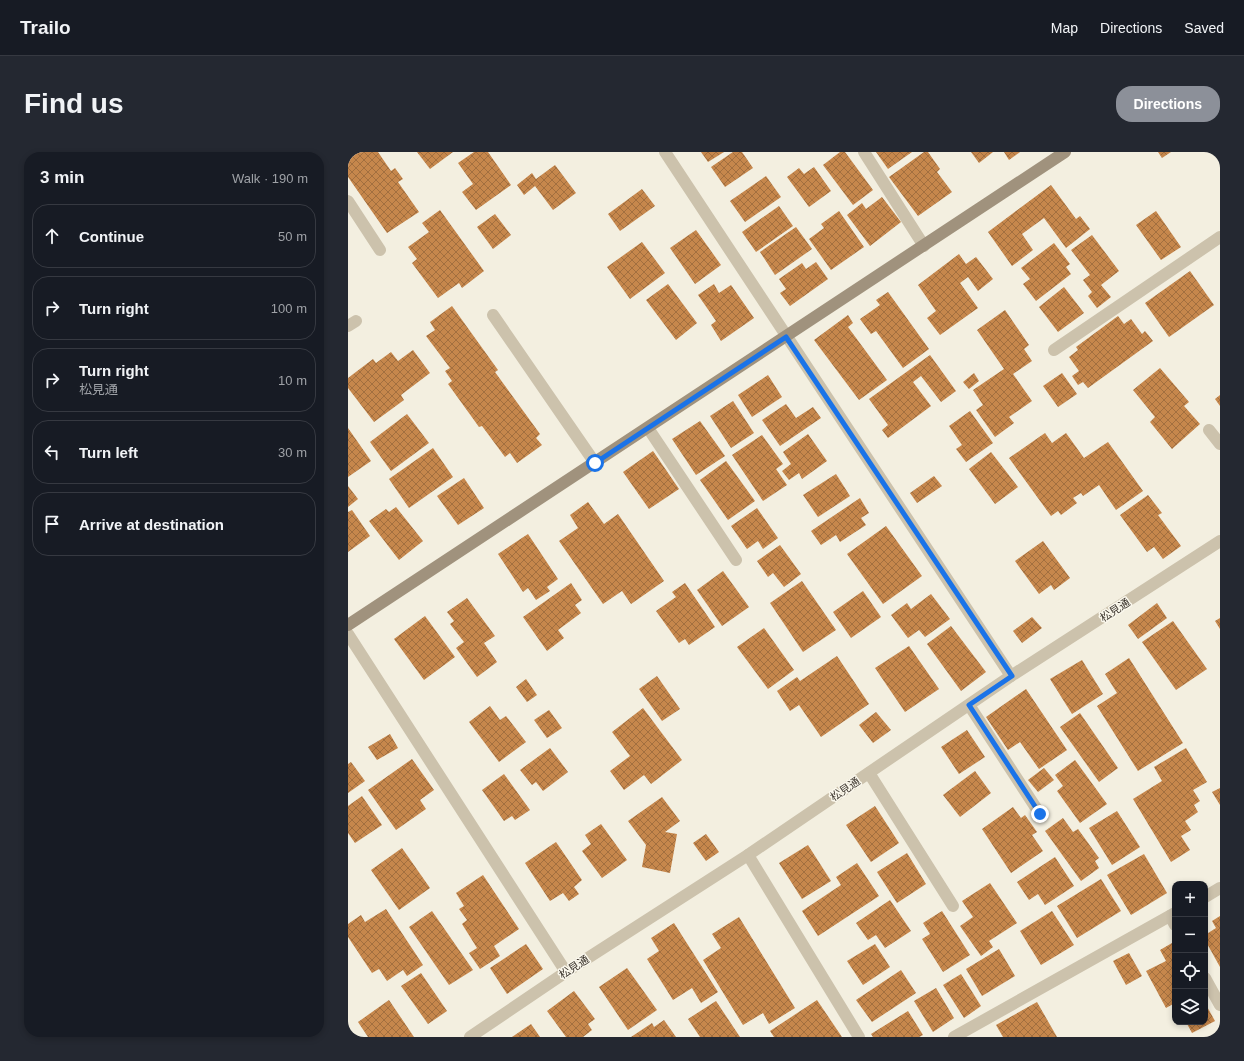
<!DOCTYPE html>
<meta charset="utf-8">
<style>
:root{--surface:#171b24;--page:#242831;--text:#f1f3f6;--muted:#9ea1a6;--line:#363941;--accent:#8c9099}
body{margin:0;font-family:Helvetica,"Noto Sans JP",sans-serif;background:var(--page);color:var(--text)}
.controls{position:absolute;right:12px;bottom:12px;display:grid;overflow:hidden;border-radius:8px;box-shadow:0 2px 6px #0003}
.controls button{width:36px;height:36px;display:grid;place-items:center;padding:0;border:0;border-bottom:1px solid var(--line);background:var(--surface);color:var(--text);font:20px sans-serif}
.stop{position:absolute;width:12px;height:12px;margin:-9px;border:3px solid #1a73e8;border-radius:50%;background:#fff}
.stop.end{background:#1a73e8;border-color:#fff;box-shadow:0 1px 4px #0008}
.list{margin:0;padding:0;list-style:none}
h2{display:flex;justify-content:space-between;align-items:center;height:52px;margin:0;padding:0 16px;font-size:17px}
h2 small{font-size:13px;font-weight:400;color:var(--muted)}
.list li{display:grid;grid-template-columns:26px 1fr auto;gap:12px;align-items:center;box-sizing:border-box;height:64px;margin:0 8px 8px;padding:0 8px;border:1px solid var(--line);border-radius:16px}
.list b{display:block;font-size:15px;white-space:nowrap}
.list p{margin:0;font-size:13px;white-space:nowrap;color:var(--muted)}
.list em{font-size:13px;font-style:normal;color:var(--muted)}
.icon{flex:none;width:22px;height:22px;fill:none;stroke:currentColor;stroke-width:2;stroke-linecap:round;stroke-linejoin:round}
.map{position:relative;flex:none;width:872px;height:885px;overflow:hidden;border-radius:16px}
header{display:flex;align-items:center;gap:24px;box-sizing:border-box;height:56px;padding:0 20px;background:var(--surface);border-bottom:1px solid var(--line)}
header strong{font-size:19px}
nav{display:flex;gap:22px;margin-inline-start:auto;font-size:14px}
.intro{display:flex;align-items:center;justify-content:space-between;box-sizing:border-box;height:96px;padding:0 24px}
h1{margin:0;font-size:28px}
.button{padding:10px 18px;border-radius:16px;background:var(--accent);color:#fff;font-size:14px;font-weight:700}
main{display:flex;gap:24px;padding:0 24px}
aside{flex:1;background:var(--surface);border-radius:16px;box-shadow:0 2px 6px #0003}
.map>svg:first-child{display:block}
.building{fill:url(#building-cross-hatch)}
.lines{fill:none;stroke-linecap:round;stroke-linejoin:round}
.lane{stroke:#ccc2ac;stroke-width:12}
.street{stroke:#ccc2ac;stroke-width:12}
.secondary{stroke:#a0927d;stroke-width:12}
.route{stroke:#1a73e8;stroke-width:5}
.labels{text-anchor:middle;dominant-baseline:central;stroke-width:3;stroke-linejoin:round;paint-order:stroke}
.street-label{font-size:11px;fill:#3a332b;stroke:#fbf8ed}
</style>
<header>
<strong>Trailo</strong>
<nav><a>Map</a><a>Directions</a><a>Saved</a></nav>
</header>
<div class="intro"><h1>Find us</h1><a class="button">Directions</a></div>
<main>
<aside>
<h2>3 min<small>Walk · 190 m</small></h2>
<ul class="list">
<li><svg class="icon" aria-label="ahead" viewBox="0 0 24 24"><path d="M12 20V5M6 11l6-6 6 6"/></svg><div><b>Continue</b></div><em>50 m</em></li>
<li><svg class="icon" aria-label="right" viewBox="0 0 24 24"><path d="M7 20v-9h11M14 6l5 5-5 5"/></svg><div><b>Turn right</b></div><em>100 m</em></li>
<li><svg class="icon" aria-label="right" viewBox="0 0 24 24"><path d="M7 20v-9h11M14 6l5 5-5 5"/></svg><div><b>Turn right</b><p>松見通</p></div><em>10 m</em></li>
<li><svg class="icon" aria-label="left" viewBox="0 0 24 24"><path d="M17 20v-9H6M10 6l-5 5 5 5"/></svg><div><b>Turn left</b></div><em>30 m</em></li>
<li><svg class="icon" aria-label="arrive" viewBox="0 0 24 24"><path d="M6 21V4h12l-3 4 3 4H6"/></svg><div><b>Arrive at destination</b></div></li>
</ul>
</aside>
<div class="map">
<svg width="872" height="885" viewBox="0 0 872 885">
<defs>
<pattern id="building-cross-hatch" width="8" height="8" patternUnits="userSpaceOnUse"><rect width="8" height="8" fill="#c6874c"/><path d="M0 0l8 8M0 8l8-8" fill="none" stroke="#a26f3f"/></pattern>
</defs>
<rect width="100%" height="100%" fill="#f3efe0"/>
<!-- building -->
<g class="building">
<polygon points="0,0 30,0 43,19 47,16 55,27 50,30 71,60 39,81 0,25"/>
<polygon points="69,0 105,0 82,17"/>
<polygon points="126,0 140,0 163,33 128,58 114,40 125,32 110,11"/>
<polygon points="353,0 376,0 360,10"/>
<polygon points="385,0 394,0 405,16 377,35 363,15"/>
<polygon points="492,0 497,0 525,38 505,53 475,13"/>
<polygon points="528,0 564,0 540,17"/>
<polygon points="576,0 580,0 592,17 589,20 604,40 570,64 541,25"/>
<polygon points="623,0 645,0 631,11"/>
<polygon points="656,0 672,0 661,8"/>
<polygon points="810,0 823,0 814,6"/>
<polygon points="207,13 228,41 205,58 187,34 176,43 169,33 184,21 188,27"/>
<polygon points="466,15 483,39 461,55 439,25 451,16 456,22"/>
<polygon points="418,24 433,45 397,70 382,49"/>
<polygon points="703,33 728,67 732,64 742,77 718,96 696,66 674,82 685,98 664,114 640,80"/>
<polygon points="294,37 307,54 272,79 260,62"/>
<polygon points="534,45 553,70 522,94 499,63 514,51 518,57"/>
<polygon points="431,54 445,74 408,100 394,80"/>
<polygon points="92,58 136,119 114,136 111,131 90,146 64,111 69,107 60,95 81,80 74,71"/>
<polygon points="491,59 516,95 483,118 461,87 476,76 473,72"/>
<polygon points="808,59 833,95 813,108 788,73"/>
<polygon points="147,62 163,83 145,97 129,75"/>
<polygon points="448,75 464,97 427,123 412,100"/>
<polygon points="348,78 373,113 347,132 322,96"/>
<polygon points="744,83 771,119 753,133 763,145 749,156 740,144 744,140 735,128 742,123 723,98"/>
<polygon points="294,90 317,121 282,147 259,115"/>
<polygon points="706,91 722,112 718,115 723,122 688,149 675,132 682,127 673,116"/>
<polygon points="611,102 618,112 628,105 645,127 630,139 620,125 612,131 630,156 592,183 579,166 588,159 570,133"/>
<polygon points="468,110 480,127 442,154 432,141 438,137 431,127 454,111 458,117"/>
<polygon points="842,119 866,153 821,185 797,151"/>
<polygon points="320,132 349,171 328,188 298,148"/>
<polygon points="366,132 371,141 383,133 406,166 373,189 363,173 368,169 350,143"/>
<polygon points="716,135 736,161 710,180 691,155"/>
<polygon points="540,140 581,197 555,216 528,179 523,182 512,167 532,153 528,148"/>
<polygon points="104,154 150,218 147,220 192,282 188,286 194,293 169,311 162,301 157,305 134,274 131,275 100,232 104,229 97,219 102,216 78,184 87,178 82,170"/>
<polygon points="657,158 681,193 676,197 684,209 665,222 684,249 661,265 666,271 647,285 628,258 635,253 625,238 656,217 629,178"/>
<polygon points="500,163 505,171 500,175 539,228 511,248 466,188"/>
<polygon points="770,164 776,172 783,167 794,182 797,179 805,189 740,236 735,230 730,233 724,224 731,219 721,205 730,198 728,195"/>
<polygon points="65,198 82,221 53,243 56,248 26,270 0,236 0,226 25,207 28,211 43,200 50,209"/>
<polygon points="582,203 608,239 593,250 573,224 565,230 583,254 540,286 534,278 540,273 521,247"/>
<polygon points="812,216 841,250 836,254 852,272 824,297 802,270 807,265 785,238"/>
<polygon points="626,221 631,229 621,237 615,230"/>
<polygon points="714,221 729,242 710,255 695,234"/>
<polygon points="420,223 434,245 404,265 390,243"/>
<polygon points="872,243 872,254 867,247"/>
<polygon points="385,249 406,281 383,296 362,264"/>
<polygon points="438,252 448,266 465,255 473,266 432,294 414,268"/>
<polygon points="622,259 645,291 618,310 608,297 614,293 601,274"/>
<polygon points="59,262 81,291 43,319 22,290"/>
<polygon points="352,269 377,304 348,323 324,287"/>
<polygon points="0,276 23,309 0,325"/>
<polygon points="697,281 704,291 718,281 736,306 760,290 795,339 768,358 751,333 735,344 733,341 725,346 729,351 713,363 710,359 703,364 661,306"/>
<polygon points="460,282 479,309 454,327 451,321 441,328 434,319 443,312 435,300"/>
<polygon points="414,283 435,312 428,317 439,333 415,349 384,303"/>
<polygon points="85,296 105,325 61,356 41,327"/>
<polygon points="305,299 331,337 301,357 275,320"/>
<polygon points="643,300 670,335 647,352 621,317"/>
<polygon points="378,309 407,349 380,368 352,328"/>
<polygon points="488,322 502,344 470,365 455,343"/>
<polygon points="586,324 594,334 569,351 562,341"/>
<polygon points="116,326 136,356 110,373 89,344"/>
<polygon points="0,334 10,347 0,355"/>
<polygon points="800,343 814,361 810,363 833,394 815,407 806,395 799,400 772,363"/>
<polygon points="512,346 521,361 513,366 518,373 492,390 488,383 473,393 463,379"/>
<polygon points="240,350 256,372 270,362 316,429 283,452 274,439 255,452 211,389 230,376 222,363"/>
<polygon points="48,355 75,389 51,408 21,369 38,357 41,360"/>
<polygon points="409,356 430,386 415,397 410,389 399,397 383,374"/>
<polygon points="4,358 22,384 0,400 0,360"/>
<polygon points="538,374 574,424 535,452 499,402"/>
<polygon points="180,382 210,427 199,435 202,439 188,448 180,436 175,440 150,402"/>
<polygon points="695,389 722,426 706,438 703,433 691,442 667,409"/>
<polygon points="432,393 453,422 436,435 425,421 420,425 409,409"/>
<polygon points="375,419 401,455 374,474 349,438"/>
<polygon points="454,429 488,478 455,500 422,451"/>
<polygon points="223,431 234,448 227,453 233,461 210,478 216,486 199,499 175,465"/>
<polygon points="337,431 367,475 341,493 337,487 331,491 308,459 328,445 324,440"/>
<polygon points="515,439 533,465 503,486 485,460"/>
<polygon points="583,442 602,467 577,485 571,478 560,486 543,463 559,451 563,457"/>
<polygon points="119,446 147,484 136,491 149,510 129,525 108,496 116,490 102,472 106,469 99,460"/>
<polygon points="809,451 819,466 790,487 780,473"/>
<polygon points="77,464 107,505 76,528 46,487"/>
<polygon points="684,465 694,476 674,491 665,479"/>
<polygon points="872,466 872,477 867,469"/>
<polygon points="825,469 859,517 828,538 794,490"/>
<polygon points="603,474 638,520 613,539 579,492"/>
<polygon points="416,476 446,518 420,537 389,495"/>
<polygon points="561,494 591,537 557,560 527,516"/>
<polygon points="489,504 521,552 473,585 451,553 442,559 429,539 449,525 452,529"/>
<polygon points="781,506 835,591 790,619 749,554 769,541 757,522"/>
<polygon points="734,508 755,542 724,562 702,527"/>
<polygon points="309,524 332,557 314,569 291,537"/>
<polygon points="178,527 189,543 179,550 168,535"/>
<polygon points="678,537 719,598 691,617 672,590 660,598 638,565"/>
<polygon points="142,554 152,568 158,564 178,590 151,610 121,570"/>
<polygon points="295,556 334,608 303,632 296,623 276,638 262,619 282,604 264,580"/>
<polygon points="201,558 214,576 199,586 186,568"/>
<polygon points="528,560 543,578 525,591 511,573"/>
<polygon points="732,561 770,616 751,630 712,575"/>
<polygon points="619,578 637,605 611,622 593,595"/>
<polygon points="42,582 50,596 29,608 20,595"/>
<polygon points="202,596 220,620 195,639 188,630 184,633 172,618"/>
<polygon points="838,596 859,630 845,638 852,649 846,653 850,660 837,669 843,678 833,684 842,698 823,710 785,647 814,629 806,615"/>
<polygon points="64,607 86,638 72,648 78,657 48,678 20,638"/>
<polygon points="727,608 759,652 732,671 709,639 715,634 707,623"/>
<polygon points="3,610 17,629 0,641 0,612"/>
<polygon points="696,616 706,628 690,640 680,628"/>
<polygon points="627,619 643,641 612,665 595,643"/>
<polygon points="156,622 182,658 167,668 164,664 156,669 134,638"/>
<polygon points="872,636 872,653 864,640"/>
<polygon points="14,644 34,673 7,691 0,681 0,654"/>
<polygon points="314,645 332,669 317,680 329,682 322,721 294,715 298,693 280,669"/>
<polygon points="527,654 551,691 523,710 498,673"/>
<polygon points="665,655 673,666 677,663 689,680 684,683 695,699 663,721 634,677"/>
<polygon points="769,659 792,695 764,713 741,676"/>
<polygon points="715,666 725,680 730,677 751,706 747,709 751,716 733,729 697,679"/>
<polygon points="253,672 279,708 254,726 234,699 243,692 237,683"/>
<polygon points="358,682 371,700 358,709 345,691"/>
<polygon points="208,690 234,728 226,735 231,742 221,749 215,741 202,749 177,711"/>
<polygon points="460,693 483,729 454,747 431,711"/>
<polygon points="54,696 82,736 51,758 23,718"/>
<polygon points="559,701 578,732 549,751 529,720"/>
<polygon points="796,702 819,741 783,763 759,723"/>
<polygon points="707,705 726,734 697,753 690,742 681,748 669,730"/>
<polygon points="509,711 531,744 470,784 454,759 493,733 488,725"/>
<polygon points="135,723 171,777 146,794 152,804 132,817 121,801 129,796 114,772 119,768 111,757 116,754 108,741"/>
<polygon points="753,727 773,759 729,786 709,754"/>
<polygon points="642,731 669,771 641,789 645,795 633,804 612,774 625,765 614,749"/>
<polygon points="542,748 563,779 537,796 528,783 520,788 508,771"/>
<polygon points="38,757 75,813 59,824 55,818 39,829 31,817 24,821 0,785 0,772 13,763 17,770"/>
<polygon points="84,759 125,818 101,833 61,775"/>
<polygon points="594,759 622,803 595,820 574,787 582,782 575,771"/>
<polygon points="704,759 726,793 693,813 672,779"/>
<polygon points="872,764 872,815 857,788 857,783 868,776 864,769"/>
<polygon points="391,765 447,856 421,872 415,861 395,873 355,808 373,796 364,782"/>
<polygon points="326,771 370,840 353,851 344,836 325,848 299,807 311,799 303,786"/>
<polygon points="824,791 827,796 827,851 818,856 798,819 818,809 812,798"/>
<polygon points="178,792 195,817 159,842 142,816"/>
<polygon points="527,792 542,815 515,833 499,809"/>
<polygon points="651,797 667,824 634,844 618,817"/>
<polygon points="781,801 794,824 778,833 765,809"/>
<polygon points="279,816 309,858 280,878 251,835"/>
<polygon points="553,818 568,841 524,870 508,848"/>
<polygon points="73,821 99,859 80,872 53,834"/>
<polygon points="613,822 633,854 616,866 595,833"/>
<polygon points="588,836 606,866 585,880 566,849"/>
<polygon points="226,839 247,867 240,872 244,878 235,885 218,885 199,859"/>
<polygon points="41,848 66,885 20,885 10,870"/>
<polygon points="469,848 494,885 426,885 422,879"/>
<polygon points="368,849 392,885 352,885 340,867"/>
<polygon points="689,850 709,885 655,885 648,873"/>
<polygon points="857,851 867,869 844,881 838,870 857,870"/>
<polygon points="560,859 575,883 571,885 525,885 523,882"/>
<polygon points="316,868 328,885 283,885 304,871 306,875"/>
<polygon points="183,872 192,885 164,885"/>
</g>
<g class="lines">
<!-- lane -->
<g class="lane">
<polyline points="516,0 576,94"/>
<polyline points="0,49 32,98"/>
<polyline points="145,163 247,311"/>
<polyline points="0,174 8,169"/>
<polyline points="706,198 872,85"/>
<polyline points="300,276 388,408"/>
<polyline points="861,278 872,292"/>
<polyline points="621,553 692,662"/>
<polyline points="521,621 605,754"/>
<polyline points="400,703 511,885"/>
<polyline points="822,764 827,773"/>
<polyline points="857,826 872,853"/>
</g>
<!-- street -->
<g class="street">
<polyline points="317,0 663,524"/>
<polyline points="0,482 218,820"/>
<polyline points="857,745 872,736"/>
<polyline points="122,885 218,820 400,703 663,524 872,389"/>
<polyline points="606,885 827,761"/>
</g>
<!-- secondary -->
<polyline class="secondary" points="0,473 717,0"/>
</g>
<g class="lines">
<!-- route -->
<polyline class="route" points="247,311 438,185 664,524 621,553 692,662"/>
</g>
<g class="labels">
<!-- street labels -->
<g class="street-label">
<text transform="translate(767 458) rotate(-33)">松見通</text>
<text transform="translate(497 637) rotate(-34)">松見通</text>
<text transform="translate(226 815) rotate(-33)">松見通</text>
</g>
</g>
</svg>
<div class="controls">
<button>+</button>
<button>−</button>
<button><svg class="icon" aria-label="locate" viewBox="0 0 24 24"><circle cx="12" cy="12" r="6"/><path d="M12 2v4M12 18v4M2 12h4M18 12h4"/></svg></button>
<button><svg class="icon" aria-label="layers" viewBox="0 0 24 24"><path d="M12 4l9 5-9 5-9-5zM3 14l9 5 9-5"/></svg></button>
</div>
<div class="stop" style="left:247px;top:311px"></div>
<div class="stop end" style="left:692px;top:662px"></div>
</div>
</main>
